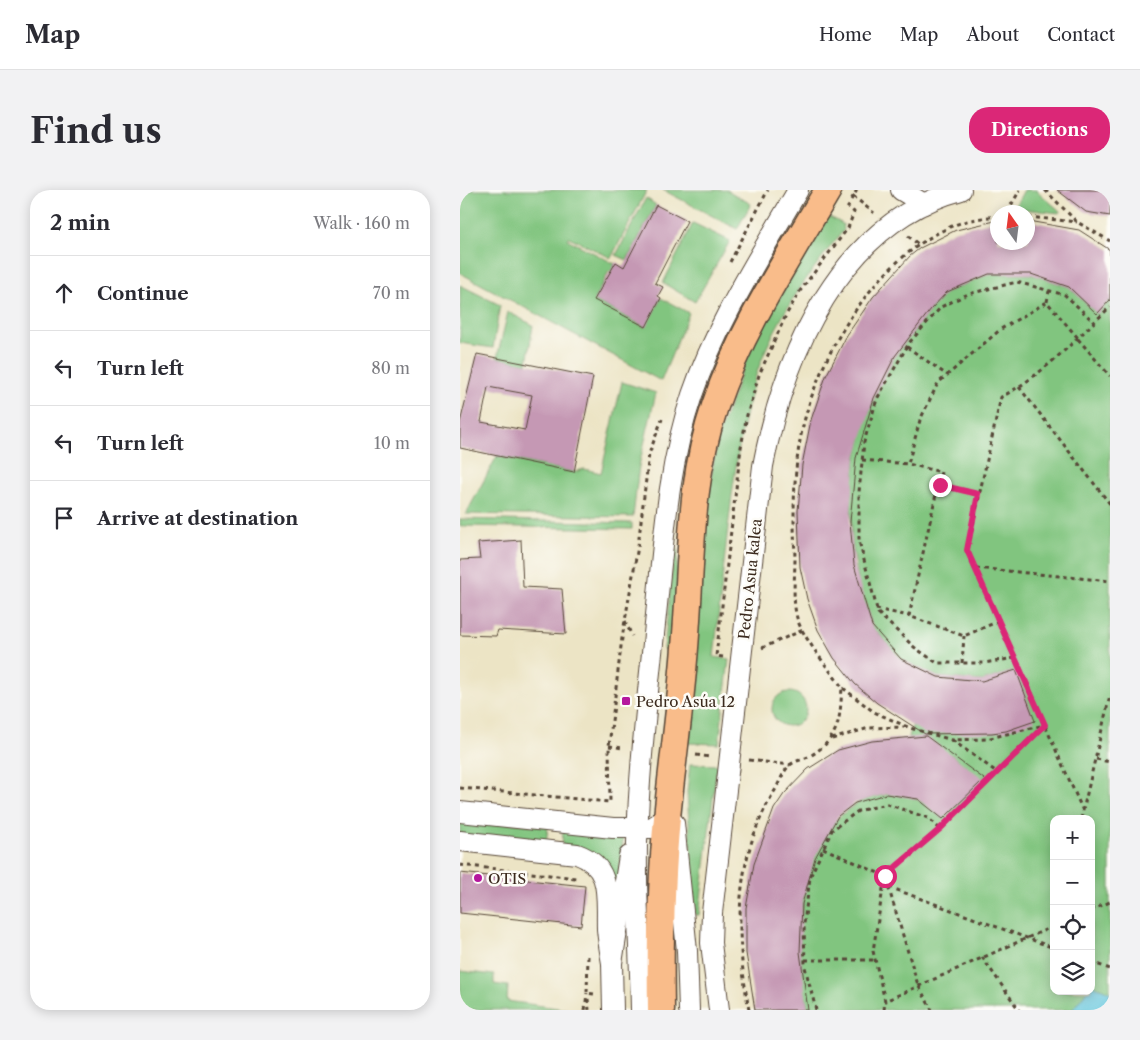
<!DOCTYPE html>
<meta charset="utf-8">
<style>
:root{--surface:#fff;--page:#f2f2f3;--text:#2b2b33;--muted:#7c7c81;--line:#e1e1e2;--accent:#db2777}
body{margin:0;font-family:"Libre Caslon Text",serif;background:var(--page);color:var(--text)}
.controls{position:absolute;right:15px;bottom:15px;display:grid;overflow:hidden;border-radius:10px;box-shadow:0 2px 12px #0003}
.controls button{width:45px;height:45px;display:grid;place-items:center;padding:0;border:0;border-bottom:1px solid var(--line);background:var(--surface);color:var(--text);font:25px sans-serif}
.compass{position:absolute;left:530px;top:15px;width:45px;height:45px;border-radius:50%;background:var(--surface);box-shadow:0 2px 12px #0003;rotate:346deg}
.stop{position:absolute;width:15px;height:15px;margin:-11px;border:4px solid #db2777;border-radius:50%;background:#fff}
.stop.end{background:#db2777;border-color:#fff;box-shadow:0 1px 5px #0008}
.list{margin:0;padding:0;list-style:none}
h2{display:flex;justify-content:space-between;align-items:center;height:65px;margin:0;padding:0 20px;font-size:21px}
h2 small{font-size:16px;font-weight:400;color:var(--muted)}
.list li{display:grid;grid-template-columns:32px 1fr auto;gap:15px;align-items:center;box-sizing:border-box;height:75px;padding:0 20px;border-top:1px solid var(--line)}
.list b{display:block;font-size:19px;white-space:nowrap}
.list em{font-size:16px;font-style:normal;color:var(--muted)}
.icon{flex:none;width:28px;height:28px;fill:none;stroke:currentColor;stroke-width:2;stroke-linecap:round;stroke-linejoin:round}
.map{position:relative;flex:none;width:650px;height:820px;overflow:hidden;border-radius:20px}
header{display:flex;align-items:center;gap:30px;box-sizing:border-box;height:70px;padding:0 25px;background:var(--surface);border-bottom:1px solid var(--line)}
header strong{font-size:24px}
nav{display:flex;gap:28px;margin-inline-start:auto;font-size:18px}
.intro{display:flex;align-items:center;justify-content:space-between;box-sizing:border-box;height:120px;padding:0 30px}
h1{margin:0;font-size:35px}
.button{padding:12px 22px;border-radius:20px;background:var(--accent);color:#fff;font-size:18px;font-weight:700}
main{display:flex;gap:30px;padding:0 30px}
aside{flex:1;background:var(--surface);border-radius:20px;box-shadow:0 2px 12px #0003}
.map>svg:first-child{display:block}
.green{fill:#81c57f;stroke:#5e784e;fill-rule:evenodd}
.water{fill:#60c5dd;stroke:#4e787e}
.building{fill:#c598b4;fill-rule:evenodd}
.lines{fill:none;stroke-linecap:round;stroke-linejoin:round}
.minor-casing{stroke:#564637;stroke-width:22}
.major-casing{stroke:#564637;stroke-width:29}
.path{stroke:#564637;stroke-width:3;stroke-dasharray:4 4;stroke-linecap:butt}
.minor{stroke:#fff;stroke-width:20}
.major{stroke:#f9bc8a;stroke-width:26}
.route{stroke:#db2777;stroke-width:6}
.poi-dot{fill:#b5179e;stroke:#fdfcf7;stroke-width:2}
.labels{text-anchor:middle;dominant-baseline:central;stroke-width:5;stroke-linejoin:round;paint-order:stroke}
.street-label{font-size:15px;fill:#3b2a1e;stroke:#fdfcf7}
.poi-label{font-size:15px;fill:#3b2a1e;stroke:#fdfcf7;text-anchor:start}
</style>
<header>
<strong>Map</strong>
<nav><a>Home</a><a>Map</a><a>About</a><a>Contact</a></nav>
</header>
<div class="intro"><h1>Find us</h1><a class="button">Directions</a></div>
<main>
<aside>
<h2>2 min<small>Walk · 160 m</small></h2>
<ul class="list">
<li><svg class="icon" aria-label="ahead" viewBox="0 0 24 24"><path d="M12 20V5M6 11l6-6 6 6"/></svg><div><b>Continue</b></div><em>70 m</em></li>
<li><svg class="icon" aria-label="left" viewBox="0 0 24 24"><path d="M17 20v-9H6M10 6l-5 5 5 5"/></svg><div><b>Turn left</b></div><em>80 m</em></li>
<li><svg class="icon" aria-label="left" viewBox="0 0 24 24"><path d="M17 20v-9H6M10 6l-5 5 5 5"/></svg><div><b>Turn left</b></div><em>10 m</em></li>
<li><svg class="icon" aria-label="arrive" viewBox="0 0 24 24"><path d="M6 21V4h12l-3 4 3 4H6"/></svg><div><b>Arrive at destination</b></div></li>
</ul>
</aside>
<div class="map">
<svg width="650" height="820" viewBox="0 0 650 820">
<rect width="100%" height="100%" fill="#fdfcf7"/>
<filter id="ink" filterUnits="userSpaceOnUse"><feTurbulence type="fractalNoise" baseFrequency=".02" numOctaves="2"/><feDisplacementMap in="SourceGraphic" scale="10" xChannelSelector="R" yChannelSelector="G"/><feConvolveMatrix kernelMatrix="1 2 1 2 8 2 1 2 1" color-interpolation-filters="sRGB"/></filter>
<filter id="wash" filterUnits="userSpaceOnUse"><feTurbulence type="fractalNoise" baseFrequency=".0096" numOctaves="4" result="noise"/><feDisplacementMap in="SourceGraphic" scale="20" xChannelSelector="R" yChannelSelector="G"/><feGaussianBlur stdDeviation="1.12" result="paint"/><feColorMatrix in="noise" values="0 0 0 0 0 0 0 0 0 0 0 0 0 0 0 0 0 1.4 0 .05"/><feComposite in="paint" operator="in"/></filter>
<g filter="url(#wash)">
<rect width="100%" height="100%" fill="#ece4c5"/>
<!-- green -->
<g class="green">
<polygon points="0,0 187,0 151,68 109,47 107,49 155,74 151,82 149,81 134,110 185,137 201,108 229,123 201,191 0,83"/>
<polygon points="203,0 267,0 291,14 277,39"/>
<polygon points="564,0 576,0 600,21 599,23 554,18"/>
<polygon points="186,8 196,15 167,70 156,65"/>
<path d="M366 25 383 34 384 40C354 76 327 113 307 157 286 204 279 254 272 305 265 359 260 413 254 467L269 469 259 554 225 553 242 341 258 246 290 159Z"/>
<polygon points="233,33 270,51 235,112 203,93"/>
<path d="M529 84H571L609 97 637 124 650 110V820H349C330 758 337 630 411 608 442 599 460 608 484 628L523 590 492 565 448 550 453 533C507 546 520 546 574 530L556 480 522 491 478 487 441 469 412 436 399 395 392 353 391 311 396 268 407 228 424 186 435 166 471 119 487 102ZM594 629H631V801H594Z"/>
<polygon points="0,95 40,115 33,158 0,153"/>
<polygon points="48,122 73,135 67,174 37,168"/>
<polygon points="162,192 196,203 179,276 173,327 6,324 37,266 114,282 124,279 141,283"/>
<polygon points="0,329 172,333 172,339 0,336"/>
<polygon points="214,360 218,360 215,460 204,459"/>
<circle cx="329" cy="519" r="17"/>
<polygon points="230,574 257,575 239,725 235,725 227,602"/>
<polygon points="0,628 88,637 86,654 0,645"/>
<polygon points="103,640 161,645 163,650 156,716 153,697 102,655"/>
<polygon points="0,781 34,785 34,794 48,796 47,811 112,820 0,820"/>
</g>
<!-- water -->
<polygon class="water" points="632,795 650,802 650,820 612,820 627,801 631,801"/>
<g id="blocks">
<!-- building -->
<g class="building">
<polygon points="597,0 650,0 650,26 626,22"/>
<polygon points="196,15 227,31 195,93 203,97 198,106 201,108 186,137 134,110 156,72 164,77"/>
<polygon points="535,31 538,31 538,52 568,52 568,31 619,40 650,60 650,110 637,124 609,97 571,84 529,84 487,102 471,119 435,166 414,208 396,268 390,332 394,375 412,436 441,469 478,487 522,491 556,480 575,531 546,541 532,543 465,544 417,513 395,494 374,468 358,440 347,409 340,377 338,321 342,275 351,230 366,186 387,145 413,107 450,66 460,58 496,40"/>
<path d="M17 164 133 187 114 282 0 258V233ZM28 197 72 205 65 240 21 232Z"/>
<polygon points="61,350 63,397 102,399 106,444 38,440 36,446 0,445 0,370 20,369 18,353"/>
<polygon points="466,546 524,589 483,629 458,609 426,604 395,613 378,626 355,668 342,714 340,762 348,820 295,820 286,763 286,718 294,674 314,619 324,604 348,579 378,560 412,551"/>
<polygon points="0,683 125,696 121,736 0,723"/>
</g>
</g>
</g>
<g filter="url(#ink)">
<use href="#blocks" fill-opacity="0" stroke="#564637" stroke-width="1"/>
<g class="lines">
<!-- minor casing -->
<g class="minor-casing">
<g id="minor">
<polyline points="441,0 464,14"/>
<polyline points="0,622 153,638 191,638 207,628"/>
<polyline points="214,633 227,761 229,820"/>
<path d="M0 651 117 664C153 677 146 707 147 739 148 750 150 762 152 773"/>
<polyline points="153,820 152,773 169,666"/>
<path d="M181 820C180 765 176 709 177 653 179 574 189 494 197 415 204 344 209 273 232 205 257 132 300 66 338 0"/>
<path d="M259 820 251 753 252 723 303 276C324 165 380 32 501 0"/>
</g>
</g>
<!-- major casing -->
<g class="major-casing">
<path id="major" d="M201 820C200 756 201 691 207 628 213 566 222 506 226 444 232 366 229 292 255 216 281 139 327 70 368 0"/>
</g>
<!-- path -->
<g class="path">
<polyline points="585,0 617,32 650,51"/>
<polyline points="393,6 414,23"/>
<polyline points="391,10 397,0"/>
<polyline points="547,22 560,0"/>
<polyline points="568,27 617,32"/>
<polyline points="448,46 458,54"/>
<polyline points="270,72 308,0"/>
<polyline points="587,112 589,101"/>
<polyline points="618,149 650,186"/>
<polyline points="447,157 487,185"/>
<polyline points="559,197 650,314"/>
<polyline points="402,270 448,274"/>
<polyline points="480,295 518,304"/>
<polyline points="516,378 650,391"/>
<polyline points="416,419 449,426"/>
<polyline points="165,431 172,446"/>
<polyline points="539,431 504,446 449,426 481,282 448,274 460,230 478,193 541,139 587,112 618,148"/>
<polyline points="302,458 343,440"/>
<polyline points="263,467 256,466 281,257 287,225 299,185 326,125 340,101 388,38 394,22 387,16"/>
<polyline points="555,468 524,473 477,473 454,457 418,423 399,351 399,302 404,252 417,209 449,153 481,117 508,104 557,92 605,105 634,132"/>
<polyline points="502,473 504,446"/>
<polyline points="383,498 414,522 450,538 492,550 526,549 584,535"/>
<polyline points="585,535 480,639 425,686 413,761 425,811 594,736"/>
<polyline points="372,549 409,538 444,537"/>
<polyline points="492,550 538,583"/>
<polyline points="149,556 163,558"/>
<polyline points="236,565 250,567"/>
<polyline points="636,569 650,572"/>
<polyline points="289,570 330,575"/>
<polyline points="0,598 150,612 149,556 162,448 178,356 189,264 202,229"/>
<path d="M623 621 507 360 541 207C582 186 616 149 650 117"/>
<polyline points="621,629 650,505"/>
<polyline points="363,658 425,686 458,795 472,820"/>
<polyline points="0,675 116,688"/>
<polyline points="429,697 594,758"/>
<polyline points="631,720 650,712"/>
<polyline points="128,766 127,803 134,804"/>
<polyline points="522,767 559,820"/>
<polyline points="345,770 415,770"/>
<polyline points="631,772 650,779"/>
<polyline points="128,809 129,820"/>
<polyline points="125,820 127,803"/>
<path d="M289 820C275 744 273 671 314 602 319 594 323 581 330 575 335 571 344 569 350 566 380 548 380 529 382 497 371 482 341 445 337 428 332 409 335 386 335 367 333 321 333 273 345 228 365 154 418 69 490 37 505 30 521 28 538 26"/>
<polyline points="356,820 345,777 344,734 350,687 372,640 398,621 427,614 468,628 480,639"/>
<polyline points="424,820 425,811"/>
</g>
<!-- minor -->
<use href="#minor" class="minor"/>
<!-- major -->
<use href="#major" class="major"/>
</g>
</g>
<g class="lines" filter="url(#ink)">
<!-- route -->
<polyline class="route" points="425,686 480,639 585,535 507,360 518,304 480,295"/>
</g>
<!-- markers -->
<g class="poi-dot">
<rect x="161" y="506" width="10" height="10" rx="2.5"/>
<circle cx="18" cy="688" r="5"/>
</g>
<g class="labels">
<!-- street labels -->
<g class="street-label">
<text transform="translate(290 389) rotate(-84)">Pedro Asua kalea</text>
</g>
<!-- poi labels -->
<g class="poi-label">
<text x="176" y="511">Pedro Asúa 12</text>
<text x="28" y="688">OTIS</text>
</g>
</g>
</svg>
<div class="controls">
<button>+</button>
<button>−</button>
<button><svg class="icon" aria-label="locate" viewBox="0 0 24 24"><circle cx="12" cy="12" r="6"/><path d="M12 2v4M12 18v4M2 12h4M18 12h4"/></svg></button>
<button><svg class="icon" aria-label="layers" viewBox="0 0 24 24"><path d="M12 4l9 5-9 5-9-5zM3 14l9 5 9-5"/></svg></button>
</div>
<svg class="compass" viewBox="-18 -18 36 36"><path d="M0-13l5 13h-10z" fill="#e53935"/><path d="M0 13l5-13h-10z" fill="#7c7c81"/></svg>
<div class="stop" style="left:425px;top:686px"></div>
<div class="stop end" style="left:480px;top:295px"></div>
</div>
</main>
